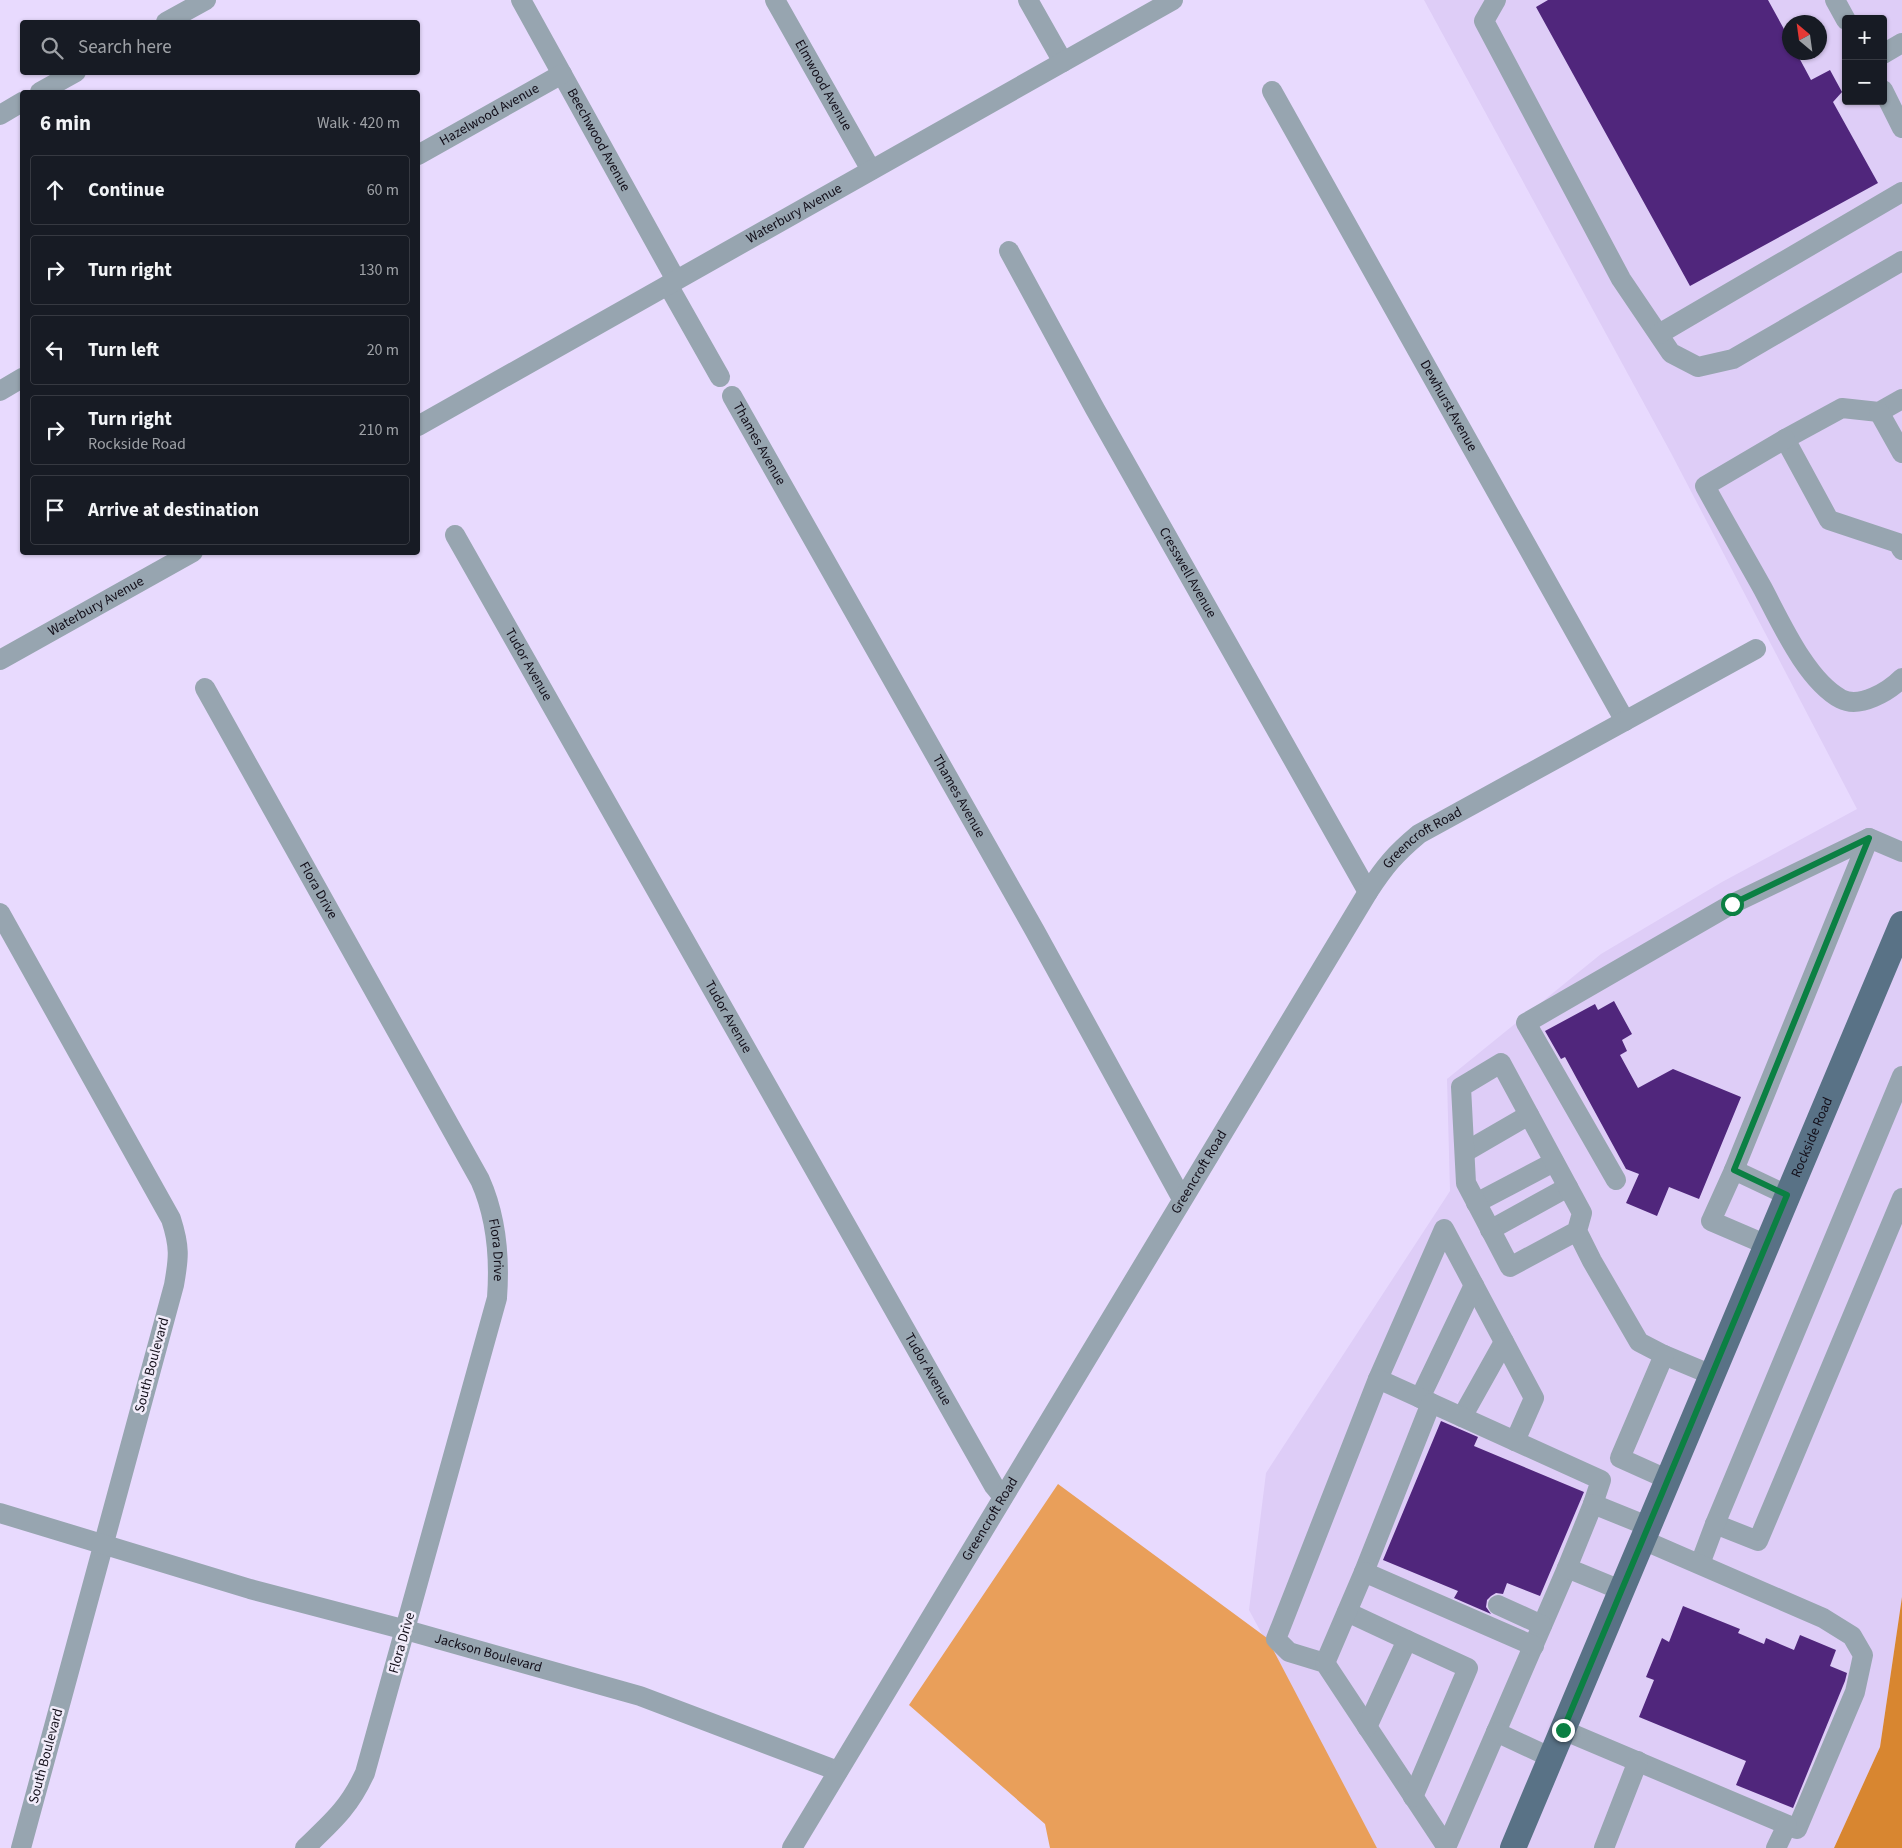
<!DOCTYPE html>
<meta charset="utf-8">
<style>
:root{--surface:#171b24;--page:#242831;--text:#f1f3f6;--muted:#9ea1a6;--line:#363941}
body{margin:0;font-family:"Source Sans 3",sans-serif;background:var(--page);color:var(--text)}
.controls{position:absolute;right:15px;top:15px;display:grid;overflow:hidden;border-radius:5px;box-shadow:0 1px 4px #0004}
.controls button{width:45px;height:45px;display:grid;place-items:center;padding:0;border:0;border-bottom:1px solid var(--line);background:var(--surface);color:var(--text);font:25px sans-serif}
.compass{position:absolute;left:1782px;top:15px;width:45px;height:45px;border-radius:50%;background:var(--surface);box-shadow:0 1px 4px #0004;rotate:331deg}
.stop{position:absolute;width:15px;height:15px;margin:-11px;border:4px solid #0b8043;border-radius:50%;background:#fff}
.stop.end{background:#0b8043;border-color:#fff;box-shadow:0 1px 5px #0008}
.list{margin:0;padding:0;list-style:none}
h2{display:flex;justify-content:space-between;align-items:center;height:65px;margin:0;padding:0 20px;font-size:21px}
h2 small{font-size:16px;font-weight:400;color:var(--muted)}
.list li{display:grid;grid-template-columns:32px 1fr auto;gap:15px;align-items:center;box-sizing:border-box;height:70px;margin:0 10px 10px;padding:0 10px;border:1px solid var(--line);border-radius:5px}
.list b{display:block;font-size:19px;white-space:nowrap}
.list p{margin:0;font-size:16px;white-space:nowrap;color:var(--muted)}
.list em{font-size:16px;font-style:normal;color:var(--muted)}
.icon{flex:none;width:28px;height:28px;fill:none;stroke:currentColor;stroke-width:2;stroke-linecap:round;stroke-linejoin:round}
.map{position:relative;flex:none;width:1902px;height:1848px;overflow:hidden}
.search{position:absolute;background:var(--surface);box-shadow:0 1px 4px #0004;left:20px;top:20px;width:400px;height:55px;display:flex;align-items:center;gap:12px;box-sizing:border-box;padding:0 18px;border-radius:5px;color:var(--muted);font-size:19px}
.panel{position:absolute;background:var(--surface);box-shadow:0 1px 4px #0004;left:20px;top:90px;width:400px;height:465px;border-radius:5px}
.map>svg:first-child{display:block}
.built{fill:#decdf7;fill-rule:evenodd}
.green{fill:#e99f5a}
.forest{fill:#d88630}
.building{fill:#50267c}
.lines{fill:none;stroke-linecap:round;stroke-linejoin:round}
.minor{stroke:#97a5b0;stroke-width:20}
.major{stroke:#597286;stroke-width:26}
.route{stroke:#0b8043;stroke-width:6}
.labels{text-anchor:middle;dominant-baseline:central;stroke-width:5;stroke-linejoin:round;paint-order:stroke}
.street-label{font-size:14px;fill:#120e19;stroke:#f1ecfa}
</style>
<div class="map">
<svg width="1902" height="1848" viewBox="0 0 1902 1848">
<rect width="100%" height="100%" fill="#e8dafe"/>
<!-- built -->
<path class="built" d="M1424 0H1902V1597L1880 1747 1834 1848H1377L1249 1610 1266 1473 1450 1191 1447 1079 1601 954 1722 882 1857 809 1671 453ZM1846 19H1883V101H1846ZM1790 22H1820V52H1790Z"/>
<!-- green -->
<polygon class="green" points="1058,1484 1267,1638 1377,1848 1050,1848 1045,1824 909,1705"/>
<!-- forest -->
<polygon class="forest" points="1902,1597 1902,1848 1834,1848 1880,1747"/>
<!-- building -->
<g class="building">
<polygon points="1548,0 1768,0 1790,40 1790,52 1796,52 1811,80 1830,70 1842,92 1833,102 1878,183 1690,286 1536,7"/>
<polygon points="1614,1001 1632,1034 1622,1040 1627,1051 1620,1055 1638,1088 1673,1069 1741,1097 1699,1199 1669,1187 1657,1216 1626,1203 1639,1174 1626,1169 1565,1057 1561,1059 1545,1031 1595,1004 1598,1010"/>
<polygon points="1441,1421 1478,1437 1474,1446 1584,1492 1540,1596 1507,1583 1503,1594 1496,1593 1491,1596 1487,1600 1486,1607 1491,1614 1454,1598 1458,1591 1383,1560"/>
<polygon points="1683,1606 1740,1629 1738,1633 1764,1644 1766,1638 1794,1650 1800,1635 1836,1650 1830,1666 1847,1673 1845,1681 1793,1808 1736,1785 1746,1761 1639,1717 1654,1680 1646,1677 1662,1638 1669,1642"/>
</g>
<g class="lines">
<!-- minor -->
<g class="minor">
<path id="s1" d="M521 0 676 280"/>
<path id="s2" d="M775 0 871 170"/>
<polyline points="1028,0 1063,62"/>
<polyline points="1496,0 1484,21 1621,279 1671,353 1698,367 1733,359 1902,261"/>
<polyline points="1835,0 1846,20"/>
<polyline points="166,22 206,0"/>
<polyline points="1883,54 1902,43"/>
<polyline points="1883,90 1902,128"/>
<path id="s3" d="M1272 91 1625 721"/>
<polyline points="40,92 76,72"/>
<polyline points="0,115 22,102"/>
<path id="s4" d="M418 155 562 74"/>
<path id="s5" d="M1009 251 1095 409 1368 892"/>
<polyline points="668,285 720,377"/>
<polyline points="1659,334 1902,192"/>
<polyline points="0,391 22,378"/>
<path id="s6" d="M732 396 1035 931 1182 1199"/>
<polyline points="1902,399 1879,412 1842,408 1785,439 1829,520 1898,543 1902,550"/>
<polyline points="1879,412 1902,453"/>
<path id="s7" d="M418 426 1173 0"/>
<path d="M1785 439 1705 486C1724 521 1744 555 1763 589 1781 623 1807 681 1841 699 1860 709 1889 691 1902 678"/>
<path id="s8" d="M455 535 994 1486 1003 1497"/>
<path id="s9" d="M0 660 193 552"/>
<path id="s10" d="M205 688 480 1180C497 1218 500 1257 497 1298L365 1773C349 1808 332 1822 305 1848"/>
<path d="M0 913 171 1219C180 1247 179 1257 174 1285L21 1848"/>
<polyline points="1465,1152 1529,1115"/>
<polyline points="1734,1170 1787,1195"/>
<polyline points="1616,1180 1526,1023 1732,904 1869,838 1902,852"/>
<polyline points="1476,1203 1554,1162"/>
<polyline points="1490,1230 1568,1187"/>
<polyline points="1577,1231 1510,1267 1466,1183 1461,1087 1501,1063 1582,1213 1577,1231 1592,1261 1639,1342 1664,1355 1712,1375"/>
<polyline points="1767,1245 1711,1221 1734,1170 1869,838"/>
<polyline points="1664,1355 1620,1458 1669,1480"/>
<polyline points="1378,1379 1444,1229 1534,1398 1515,1441"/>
<polyline points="1420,1398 1474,1285"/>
<polyline points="1462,1417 1504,1342"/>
<path id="s11" d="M0 1513 250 1589 406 1630 640 1696 838 1771"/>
<polyline points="1715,1524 1758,1541 1902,1198"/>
<polyline points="1700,1564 1715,1524 1902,1076"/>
<polyline points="1567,1568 1448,1843 1444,1843 1325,1663 1289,1652 1276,1639 1378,1379 1601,1480 1593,1504"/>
<polyline points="1364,1572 1431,1403"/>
<polyline points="1623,1591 1567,1568 1593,1504 1650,1527"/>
<polyline points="1498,1605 1542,1625"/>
<polyline points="1347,1612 1407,1640"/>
<polyline points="1325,1663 1364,1572 1534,1646"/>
<polyline points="1367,1727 1407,1640 1468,1668 1413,1797"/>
<polyline points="1563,1730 1797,1829 1855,1692 1863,1655 1852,1636 1823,1618 1643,1540"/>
<polyline points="1496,1732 1552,1758"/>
<path id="s12" d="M792 1848 1368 892C1385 866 1395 854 1419 834L1756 649"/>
<polyline points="1604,1848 1638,1761"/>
<polyline points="1776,1848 1787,1825"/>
</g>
<!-- major -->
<path class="major" id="s13" d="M1513 1848 1902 924"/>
</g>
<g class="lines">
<!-- route -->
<polyline class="route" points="1563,1730 1787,1195 1734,1170 1869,838 1732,904"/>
</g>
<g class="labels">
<!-- street labels -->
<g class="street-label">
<text stroke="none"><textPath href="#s2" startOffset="98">Elmwood Avenue</textPath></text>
<text stroke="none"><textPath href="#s4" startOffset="82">Hazelwood Avenue</textPath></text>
<text stroke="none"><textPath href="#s1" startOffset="160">Beechwood Avenue</textPath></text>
<text stroke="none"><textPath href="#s7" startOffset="432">Waterbury Avenue</textPath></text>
<text stroke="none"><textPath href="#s3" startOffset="361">Dewhurst Avenue</textPath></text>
<text stroke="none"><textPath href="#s6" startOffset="55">Thames Avenue</textPath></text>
<text stroke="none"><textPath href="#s5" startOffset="368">Cresswell Avenue</textPath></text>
<text stroke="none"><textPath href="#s9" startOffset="110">Waterbury Avenue</textPath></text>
<text stroke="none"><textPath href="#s8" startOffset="149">Tudor Avenue</textPath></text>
<text stroke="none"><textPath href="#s6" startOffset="460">Thames Avenue</textPath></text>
<text stroke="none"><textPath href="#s12" startOffset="1194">Greencroft Road</textPath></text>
<text stroke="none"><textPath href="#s10" startOffset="232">Flora Drive</textPath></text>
<text stroke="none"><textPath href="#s8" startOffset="554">Tudor Avenue</textPath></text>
<text stroke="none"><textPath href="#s13" startOffset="771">Rockside Road</textPath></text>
<text stroke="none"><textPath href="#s12" startOffset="789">Greencroft Road</textPath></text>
<text stroke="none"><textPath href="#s10" startOffset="636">Flora Drive</textPath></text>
<text transform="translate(152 1365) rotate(-75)">South Boulevard</text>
<text stroke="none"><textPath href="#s8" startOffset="959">Tudor Avenue</textPath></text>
<text stroke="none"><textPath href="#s12" startOffset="384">Greencroft Road</textPath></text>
<text transform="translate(402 1643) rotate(-74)">Flora Drive</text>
<text stroke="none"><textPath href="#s11" startOffset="508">Jackson Boulevard</textPath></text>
<text transform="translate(46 1756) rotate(-75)">South Boulevard</text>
</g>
</g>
</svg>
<div class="controls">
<button>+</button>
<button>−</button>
</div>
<svg class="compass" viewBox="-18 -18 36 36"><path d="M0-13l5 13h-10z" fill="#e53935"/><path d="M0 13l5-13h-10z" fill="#9ea1a6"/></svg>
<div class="stop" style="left:1732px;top:904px"></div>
<div class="stop end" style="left:1563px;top:1730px"></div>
<div class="search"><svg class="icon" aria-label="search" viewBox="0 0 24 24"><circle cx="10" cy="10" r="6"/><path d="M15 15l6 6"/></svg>Search here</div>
<section class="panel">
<h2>6 min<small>Walk · 420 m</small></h2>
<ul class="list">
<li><svg class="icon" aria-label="ahead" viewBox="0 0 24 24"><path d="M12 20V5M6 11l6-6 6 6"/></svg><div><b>Continue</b></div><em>60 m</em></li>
<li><svg class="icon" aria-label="right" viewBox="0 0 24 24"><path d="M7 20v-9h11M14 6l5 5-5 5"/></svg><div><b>Turn right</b></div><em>130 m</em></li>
<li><svg class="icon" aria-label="left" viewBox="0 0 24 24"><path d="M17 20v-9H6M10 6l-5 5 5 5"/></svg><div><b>Turn left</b></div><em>20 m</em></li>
<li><svg class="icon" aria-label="right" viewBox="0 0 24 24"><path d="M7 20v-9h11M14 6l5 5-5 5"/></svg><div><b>Turn right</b><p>Rockside Road</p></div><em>210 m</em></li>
<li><svg class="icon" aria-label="arrive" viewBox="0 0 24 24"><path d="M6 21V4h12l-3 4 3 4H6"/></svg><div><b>Arrive at destination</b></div></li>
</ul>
</section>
</div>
